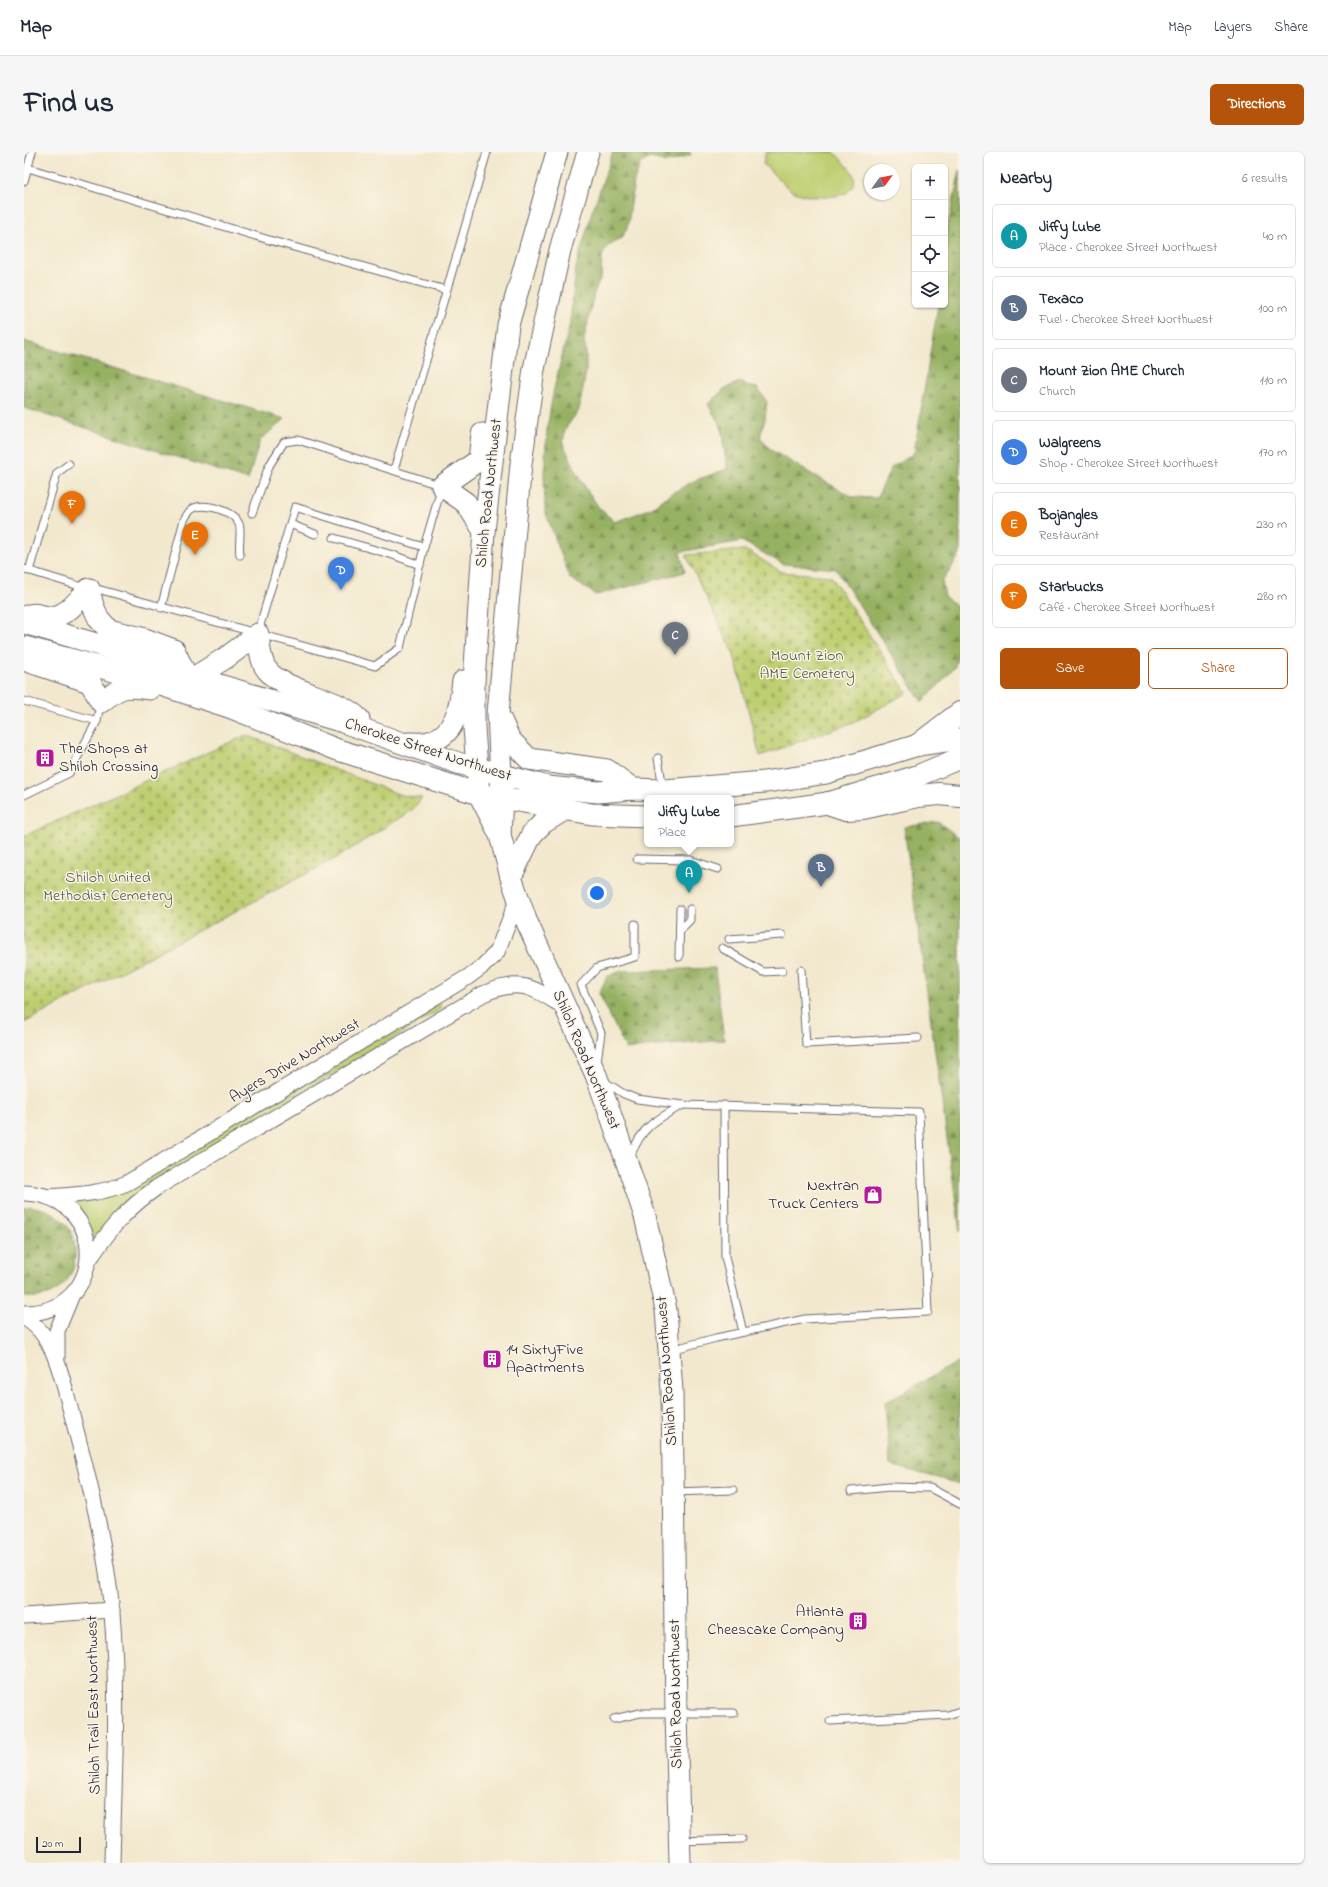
<!DOCTYPE html>
<meta charset="utf-8">
<style>
:root{--surface:#fff;--page:#f6f6f7;--text:#1f2937;--muted:#747a83;--line:#e0e1e3;--accent:#b45309}
body{margin:0;font-family:"Indie Flower",sans-serif;background:var(--page);color:var(--text)}
.controls{position:absolute;right:12px;top:12px;display:grid;overflow:hidden;border-radius:6px;box-shadow:0 1px 3px #0004}
.controls button{width:36px;height:36px;display:grid;place-items:center;padding:0;border:0;border-bottom:1px solid var(--line);background:var(--surface);color:var(--text);font:20px sans-serif}
.compass{position:absolute;left:840px;top:12px;width:36px;height:36px;border-radius:50%;background:var(--surface);box-shadow:0 1px 3px #0004;rotate:57deg}
.scale{position:absolute;left:12px;bottom:10px;width:45px;box-sizing:border-box;padding-left:4px;border:2px solid #22223b;border-top:0;font-size:11px;line-height:14px;white-space:nowrap;color:#22223b;-webkit-text-stroke:3px #fcf5e5;paint-order:stroke}
.you{position:absolute;left:573px;top:741px;width:14px;height:14px;margin:-10px;border:3px solid #fff;border-radius:50%;background:#1a73e8;box-shadow:0 0 0 6px #1a73e833}
.badge{display:grid;place-items:center;width:26px;height:26px;border-radius:50%;background:var(--accent);color:#fff;font-size:13px;font-weight:700}
.pin{position:absolute;translate:-50% -33px;filter:drop-shadow(0 1px 2px #0008)}
.pin::after{content:'';position:absolute;top:21px;width:14px;height:12px;background:inherit;clip-path:polygon(0 0,100% 0,50% 100%)}
.popup{position:absolute;left:620px;top:643px;width:90px;height:52px;box-sizing:border-box;display:grid;place-content:center;border-radius:6px;background:var(--surface);filter:drop-shadow(0 1px 3px #0005);font-size:13px;white-space:nowrap;color:var(--muted)}
.popup b{font-size:15px;color:var(--text)}
.popup::after{content:'';position:absolute;left:50%;top:100%;margin-left:-8px;border:8px solid transparent;border-top-color:var(--surface)}
.list{margin:0;padding:0;list-style:none}
h2{display:flex;justify-content:space-between;align-items:center;height:52px;margin:0;padding:0 16px;font-size:17px}
h2 small{font-size:13px;font-weight:400;color:var(--muted)}
.list li{display:grid;grid-template-columns:26px 1fr auto;gap:12px;align-items:center;box-sizing:border-box;height:64px;margin:0 8px 8px;padding:0 8px;border:1px solid var(--line);border-radius:6px}
.list b{display:block;font-size:15px;white-space:nowrap}
.list p{margin:0;font-size:13px;white-space:nowrap;color:var(--muted)}
.list em{font-size:13px;font-style:normal;color:var(--muted)}
.actions{display:flex;gap:8px;padding:12px 16px}
.actions a{flex:1;padding:9px 0;border:1px solid var(--accent);border-radius:6px;text-align:center;font-size:14px;color:var(--accent)}
.actions .main{background:var(--accent);color:#fff}
.icon{flex:none;width:22px;height:22px;fill:none;stroke:currentColor;stroke-width:2;stroke-linecap:round;stroke-linejoin:round}
.map{position:relative;flex:none;width:936px;height:1711px;overflow:hidden;border-radius:6px}
header{display:flex;align-items:center;gap:24px;box-sizing:border-box;height:56px;padding:0 20px;background:var(--surface);border-bottom:1px solid var(--line)}
header strong{font-size:19px}
nav{display:flex;gap:22px;margin-inline-start:auto;font-size:14px}
.intro{display:flex;align-items:center;justify-content:space-between;box-sizing:border-box;height:96px;padding:0 24px}
h1{margin:0;font-size:28px}
.button{padding:10px 18px;border-radius:6px;background:var(--accent);color:#fff;font-size:14px;font-weight:700}
main{display:flex;gap:24px;padding:0 24px}
aside{flex:1;background:var(--surface);border-radius:6px;box-shadow:0 1px 3px #0004}
.map>svg:first-child{display:block}
.green{fill:#bdce70;stroke:#707856}
.forest{fill:url(#forest-firs);stroke:#5c6a4e}
.cemetery{fill:url(#cemetery-stones);stroke:#707856}
.lines{fill:none;stroke-linecap:round;stroke-linejoin:round}
.lane-casing{stroke:#6b676e;stroke-width:9}
.street-casing{stroke:#6b676e;stroke-width:17}
.secondary-casing{stroke:#6b676e;stroke-width:23}
.highway-casing{stroke:#6b676e;stroke-width:24}
.lane{stroke:#fff;stroke-width:7}
.street{stroke:#fff;stroke-width:15}
.secondary{stroke:#fff;stroke-width:21}
.highway{stroke:#fff;stroke-width:22}
.labels{text-anchor:middle;dominant-baseline:central;stroke-width:3;stroke-linejoin:round;paint-order:stroke}
.street-label{font-size:16px;fill:#22223b;stroke:#fcf5e5}
.park-label{font-size:16px;fill:#50564b;stroke:#fcf5e5}
.poi-label{font-size:16px;fill:#22223b;stroke:#fcf5e5;text-anchor:start}
</style>
<header>
<strong>Map</strong>
<nav><a>Map</a><a>Layers</a><a>Share</a></nav>
</header>
<div class="intro"><h1>Find us</h1><a class="button">Directions</a></div>
<main>
<div class="map">
<svg width="936" height="1711" viewBox="0 0 936 1711">
<defs>
<pattern id="forest-firs" width="22" height="20" patternUnits="userSpaceOnUse"><rect width="22" height="20" fill="#96b162"/><path d="M5 1l3.5 6h-7zM16 11l3.5 6h-7z" fill="#7a9052"/></pattern>
<pattern id="cemetery-stones" width="16" height="16" patternUnits="userSpaceOnUse"><rect width="16" height="16" fill="#bdce70"/><path d="M2 7V4a2 2 0 0 1 4 0v3zM10 15v-3a2 2 0 0 1 4 0v3z" fill="#a2b162"/></pattern>
</defs>
<rect width="100%" height="100%" fill="#fcf5e5"/>
<filter id="ink" filterUnits="userSpaceOnUse"><feTurbulence type="fractalNoise" baseFrequency=".025" numOctaves="2"/><feDisplacementMap in="SourceGraphic" scale="8" xChannelSelector="R" yChannelSelector="G"/><feConvolveMatrix kernelMatrix="1 2 1 2 8 2 1 2 1" color-interpolation-filters="sRGB"/></filter>
<filter id="wash" filterUnits="userSpaceOnUse"><feTurbulence type="fractalNoise" baseFrequency=".012" numOctaves="4" result="noise"/><feDisplacementMap in="SourceGraphic" scale="16" xChannelSelector="R" yChannelSelector="G"/><feGaussianBlur stdDeviation="0.9" result="paint"/><feColorMatrix in="noise" values="0 0 0 0 0 0 0 0 0 0 0 0 0 0 0 0 0 1.4 0 .05"/><feComposite in="paint" operator="in"/></filter>
<g filter="url(#wash)">
<rect width="100%" height="100%" fill="#f2e8ce"/>
<!-- green -->
<g class="green">
<path d="M742 0H810C818 10 844 27 822 41 806 47 779 47 764 36 755 29 748 19 739 12Z"/>
<polygon points="415,851 418,853 417,857 119,1037 87,1063 71,1089 61,1066 46,1048 56,1049"/>
</g>
<!-- forest -->
<g class="forest">
<path d="M589 0H666L667 3 644 10 626 6 616 12 610 29 604 73 598 86 584 93 578 104 577 126 570 141 560 188 562 199V219L555 258 541 277 539 292 561 335 576 357 591 370 628 356 646 342 672 328 703 317 697 275 684 252 700 237 715 230 733 236 743 250 741 267 736 285 747 298 796 327 829 345 853 346 867 316 890 301 914 153H921L922 82 936 18V402L918 429 921 445 934 455C936 469 936 504 930 516 921 528 908 539 898 550L812 417 759 412 718 389 656 400 661 420 572 443 546 426 521 359 520 321 523 278 529 241 546 171 552 115 568 60Z"/>
<polygon points="0,189 261,267 236,288 224,328 0,256"/>
<polygon points="914,670 936,686 936,1080 880,675"/>
<polygon points="691,816 700,888 602,897 575,841 583,825 597,819"/>
<path d="M7 1054C13 1056 20 1056 25 1059 56 1072 61 1119 33 1138 23 1145 11 1146 0 1145V1056Z"/>
<polygon points="936,1209 936,1332 866,1313 861,1250"/>
</g>
<!-- cemetery -->
<g class="cemetery">
<polygon points="721,398 758,420 807,424 883,541 830,570 736,604 710,503 662,403"/>
<polygon points="222,583 377,643 398,646 388,658 314,705 0,871 0,684"/>
</g>
</g>
<g filter="url(#ink)">
<g class="lines">
<!-- lane casing -->
<g class="lane-casing">
<g id="lane">
<polyline points="4,16 252,90 422,138"/>
<polyline points="0,29 8,0"/>
<polyline points="370,318 463,0"/>
<polyline points="266,372 291,382"/>
<polyline points="310,386 369,403 396,413"/>
<polyline points="0,417 65,437 77,438 351,514 376,496 400,395 418,334 274,288 260,290 245,314 228,361"/>
<polyline points="5,419 33,321 45,312"/>
<path d="M137 456 160 368C163 363 165 358 170 356 182 351 210 359 215 372 218 379 214 393 216 403"/>
<polyline points="234,480 271,355 400,395"/>
<polyline points="0,549 73,569 76,552"/>
<polyline points="634,606 639,636"/>
<polyline points="0,643 45,621 73,569"/>
<polyline points="613,707 666,708 694,717"/>
<polyline points="666,708 666,726"/>
<polyline points="657,726 658,708"/>
<polyline points="656,778 666,768 666,757"/>
<polyline points="705,787 758,783"/>
<polyline points="698,796 739,820 758,819"/>
<polyline points="655,805 656,757"/>
<polyline points="777,818 782,892 894,886"/>
<polyline points="573,910 577,881 557,833 573,816 611,805 611,772"/>
<polyline points="581,930 600,942 613,947 659,953 895,960 904,1160 781,1167 692,1186 647,1198"/>
<polyline points="700,953 701,1105 719,1180"/>
<path d="M606 1005C618 974 631 968 659 953"/>
<polyline points="827,1339 865,1335 906,1336 936,1352"/>
<polyline points="650,1340 709,1338"/>
<polyline points="590,1567 616,1561 710,1561"/>
<polyline points="806,1569 924,1563 936,1559"/>
<polyline points="657,1689 718,1687"/>
</g>
</g>
<!-- street casing -->
<g class="street-casing">
<g id="street">
<path d="M0 1041C86 1043 85 1161 0 1161"/>
<path d="M24 1045C52 1043 77 1042 103 1031L444 825 459 814 473 800 494 746"/>
<path d="M65 1108C86 1077 101 1058 132 1036L459 842C498 825 509 836 542 856"/>
<path d="M0 1166C32 1182 39 1232 48 1263 65 1328 82 1394 88 1461 95 1544 90 1628 88 1711"/>
<polyline points="33,1206 33,1179 47,1145"/>
<polyline points="0,1464 88,1458"/>
</g>
</g>
<!-- secondary casing -->
<g class="secondary-casing">
<g id="secondary">
<polyline points="533,0 484,173 460,379 450,529 450,576 455,642 476,683 487,725 502,768 572,923 586,961 621,1064 642,1158 648,1239 652,1561 656,1711"/>
<polyline points="458,282 455,308 418,334 442,351 460,379"/>
<polyline points="65,437 69,454 75,467 85,478 121,487 150,498 162,523"/>
<path d="M3 464C12 459 19 466 28 465 44 463 54 448 65 437"/>
<polyline points="0,471 76,493 162,523 319,570 434,611 524,635 574,640 609,637 640,638 741,630 802,621 894,593 936,587"/>
<polyline points="0,495 109,524 205,555 314,598 455,642 568,662 623,664"/>
<path d="M0 508 66 530 77 550C97 534 101 533 126 537"/>
<path d="M171 525 203 505 234 482C235 492 236 506 241 515 255 539 313 544 335 567"/>
<polyline points="476,566 486,588 505,607 583,618 609,637"/>
<path d="M384 591C390 591 399 592 405 590 433 583 436 552 439 529"/>
<polyline points="707,664 804,651 893,624 936,606"/>
<polyline points="476,682 478,646 474,561 497,312 510,217 536,98 564,0"/>
<polyline points="487,725 508,682 519,671 542,657"/>
</g>
</g>
<!-- highway casing -->
<g class="highway-casing">
<g id="highway">
<polyline points="894,593 936,561"/>
<polyline points="804,651 822,657 839,656 894,644 915,642 936,644"/>
</g>
</g>
<!-- lane -->
<use href="#lane" class="lane"/>
<!-- street -->
<use href="#street" class="street"/>
<!-- secondary -->
<use href="#secondary" class="secondary"/>
<!-- highway -->
<use href="#highway" class="highway"/>
</g>
</g>
<!-- icons -->
<defs>
<g id="building-square" transform="scale(1)"><rect x="-9" y="-9" width="18" height="18" rx="4" fill="#b5179e" stroke="#fcf5e5"/><path d="M-4-6H4V6H1V3H-1V6H-4ZM-2.5-4.3h1.7v1.8h-1.7ZM.8-4.3h1.7v1.8H.8ZM-2.5-1h1.7V.8h-1.7ZM.8-1h1.7V.8H.8Z" fill="#fff"/></g>
<g id="shop-square" transform="scale(1)"><rect x="-9" y="-9" width="18" height="18" rx="4" fill="#b5179e" stroke="#fcf5e5"/><path d="M-5-2.5h2.3a2.7 3.5 0 0 1 5.4 0H5L5.5 6h-11ZM-1.5-2.5h3a1.5 2.3 0 0 0-3 0Z" fill="#fff"/></g>
</defs>
<g fill-rule="evenodd">
<use href="#building-square" x="21" y="606"/>
<use href="#shop-square" x="849" y="1043"/>
<use href="#building-square" x="468" y="1207"/>
<use href="#building-square" x="834" y="1469"/>
</g>
<g class="labels">
<!-- street labels -->
<g class="street-label">
<text transform="translate(465 341) rotate(-84)">Shiloh Road Northwest</text>
<text transform="translate(404 598) rotate(18)">Cherokee Street Northwest</text>
<text transform="translate(562 908) rotate(67)">Shiloh Road Northwest</text>
<text transform="translate(271 909) rotate(-31)">Ayers Drive Northwest</text>
<text transform="translate(643 1219) rotate(-94)">Shiloh Road Northwest</text>
<text transform="translate(652 1542) rotate(-91)">Shiloh Road Northwest</text>
<text transform="translate(70 1553) rotate(-91)">Shiloh Trail East Northwest</text>
</g>
<!-- park labels -->
<g class="park-label">
<text x="783" y="504">Mount Zion<tspan x="783" dy="18">AME Cemetery</tspan></text>
<text x="84" y="726">Shiloh United<tspan x="84" dy="18">Methodist Cemetery</tspan></text>
</g>
<!-- poi labels -->
<g class="poi-label">
<text x="35" y="597">The Shops at<tspan x="35" dy="18">Shiloh Crossing</tspan></text>
<text x="835" y="1034" text-anchor="end">Nextran<tspan x="835" dy="18">Truck Centers</tspan></text>
<text x="482" y="1198">14 SixtyFive<tspan x="482" dy="18">Apartments</tspan></text>
<text x="820" y="1460" text-anchor="end">Atlanta<tspan x="820" dy="18">Cheescake Company</tspan></text>
</g>
</g>
</svg>
<div class="controls">
<button>+</button>
<button>−</button>
<button><svg class="icon" aria-label="locate" viewBox="0 0 24 24"><circle cx="12" cy="12" r="6"/><path d="M12 2v4M12 18v4M2 12h4M18 12h4"/></svg></button>
<button><svg class="icon" aria-label="layers" viewBox="0 0 24 24"><path d="M12 4l9 5-9 5-9-5zM3 14l9 5 9-5"/></svg></button>
</div>
<svg class="compass" viewBox="-18 -18 36 36"><path d="M0-13l5 13h-10z" fill="#e53935"/><path d="M0 13l5-13h-10z" fill="#747a83"/></svg>
<div class="scale">20 m</div>
<div class="you"></div>
<div class="pin badge" style="left:665px;top:741px;background:#0f9aa8">A</div>
<div class="popup"><b>Jiffy Lube</b>Place</div>
<div class="pin badge" style="left:797px;top:735px;background:#5c6f8a">B</div>
<div class="pin badge" style="left:651px;top:503px;background:#6b7280">C</div>
<div class="pin badge" style="left:317px;top:438px;background:#3f7fe0">D</div>
<div class="pin badge" style="left:171px;top:403px;background:#e8710a">E</div>
<div class="pin badge" style="left:48px;top:372px;background:#e8710a">F</div>
</div>
<aside>
<h2>Nearby<small>6 results</small></h2>
<ul class="list">
<li><span class="badge" style="background:#0f9aa8">A</span><div><b>Jiffy Lube</b><p>Place · Cherokee Street Northwest</p></div><em>40 m</em></li>
<li><span class="badge" style="background:#5c6f8a">B</span><div><b>Texaco</b><p>Fuel · Cherokee Street Northwest</p></div><em>100 m</em></li>
<li><span class="badge" style="background:#6b7280">C</span><div><b>Mount Zion AME Church</b><p>Church</p></div><em>110 m</em></li>
<li><span class="badge" style="background:#3f7fe0">D</span><div><b>Walgreens</b><p>Shop · Cherokee Street Northwest</p></div><em>170 m</em></li>
<li><span class="badge" style="background:#e8710a">E</span><div><b>Bojangles</b><p>Restaurant</p></div><em>230 m</em></li>
<li><span class="badge" style="background:#e8710a">F</span><div><b>Starbucks</b><p>Café · Cherokee Street Northwest</p></div><em>280 m</em></li>
</ul>
<div class="actions"><a class="main">Save</a><a>Share</a></div>
</aside>
</main>
